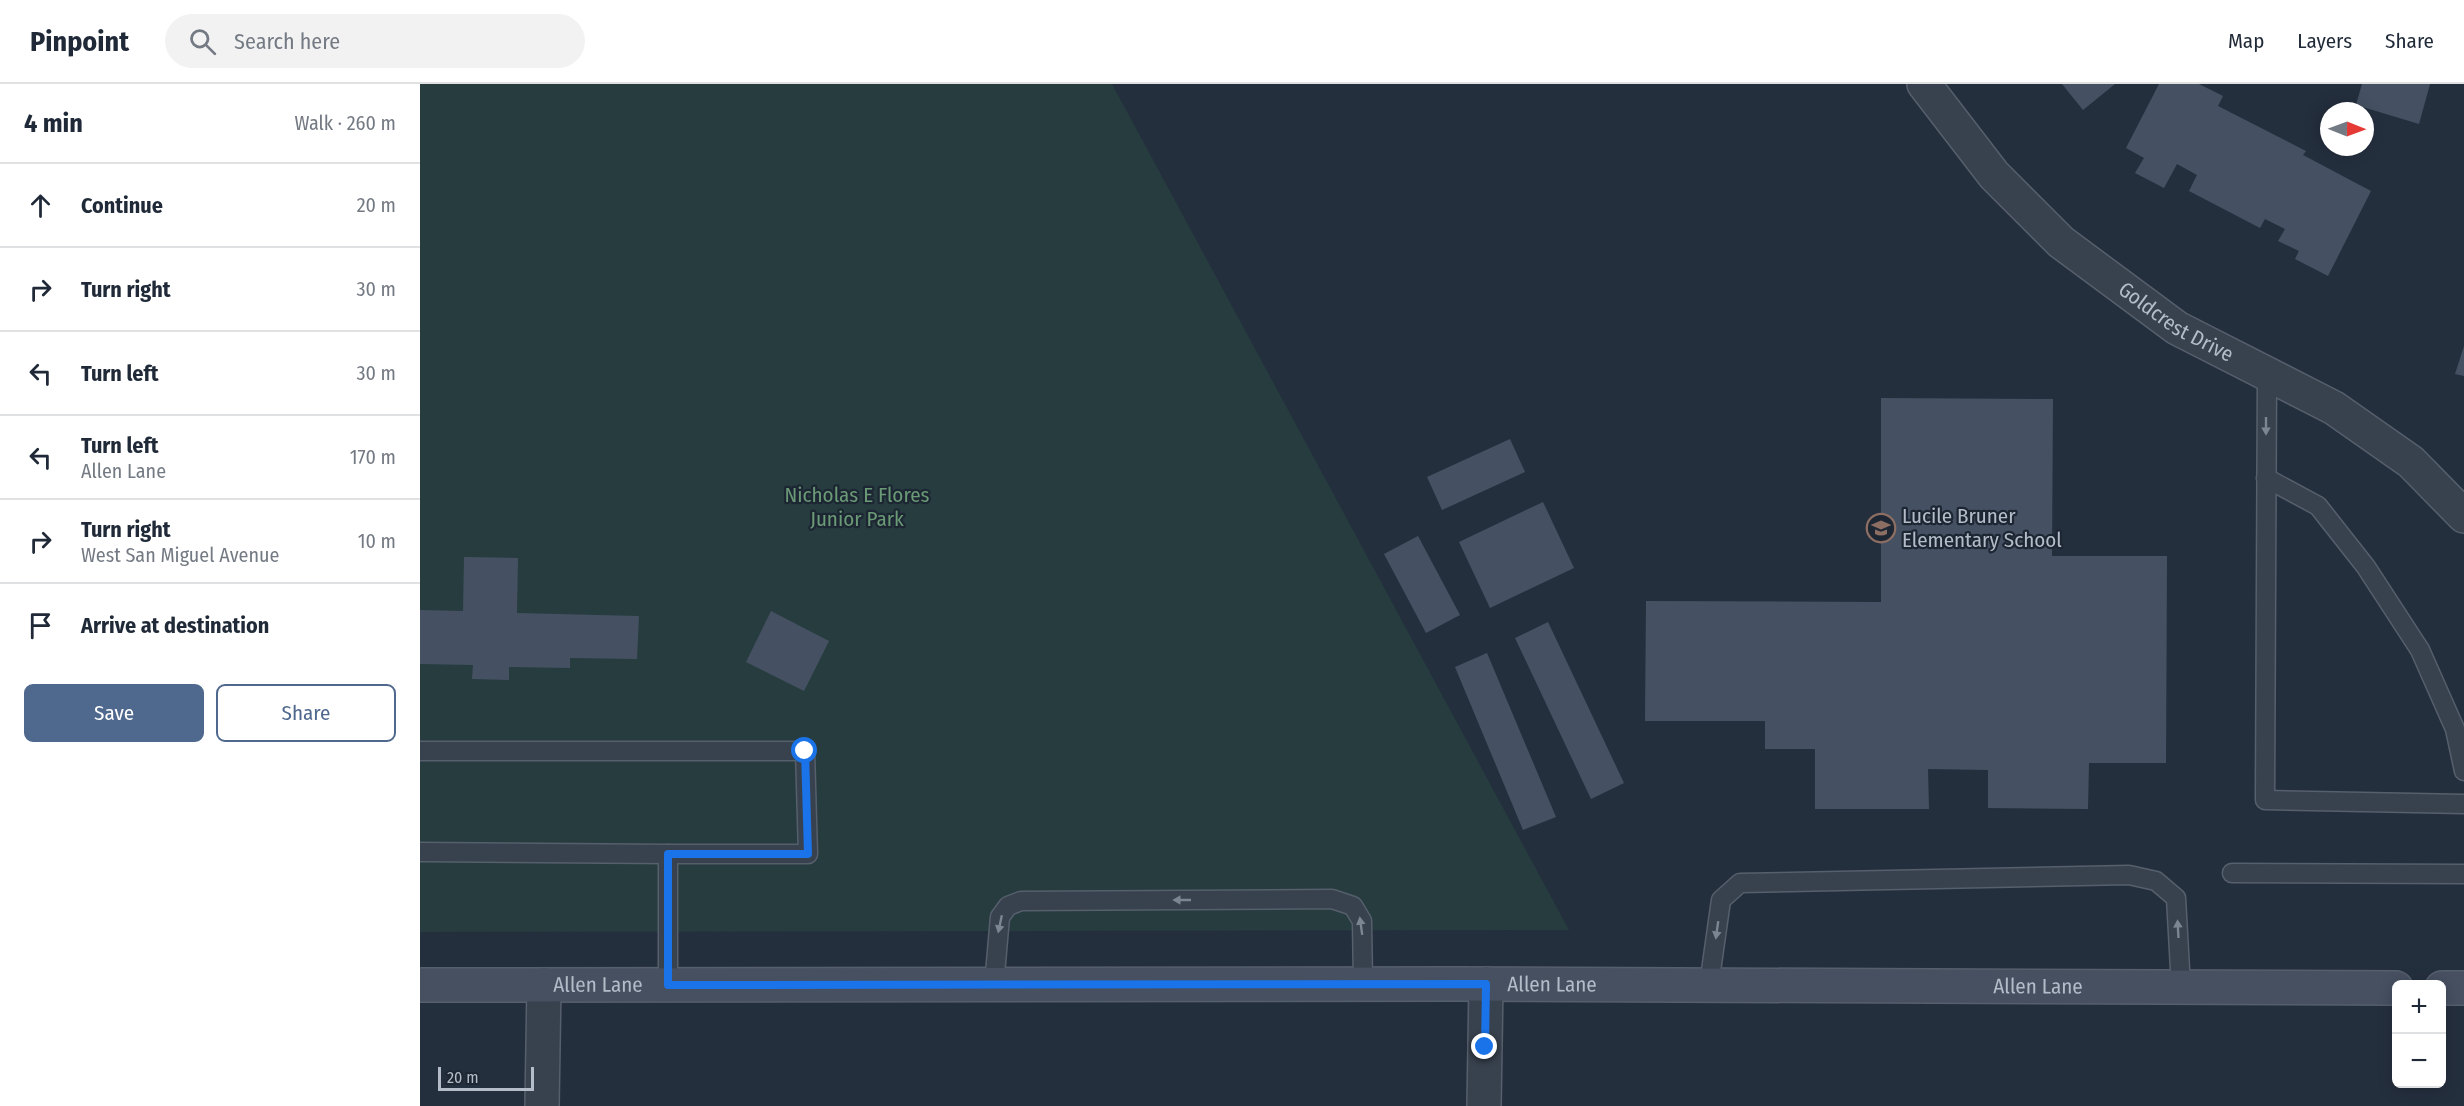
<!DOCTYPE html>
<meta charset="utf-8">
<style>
:root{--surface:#fff;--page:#f2f2f3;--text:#1f2937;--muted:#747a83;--line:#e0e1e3;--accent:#4f688e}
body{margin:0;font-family:"Fira Sans Condensed",sans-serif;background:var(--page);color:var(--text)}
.controls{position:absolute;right:18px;bottom:18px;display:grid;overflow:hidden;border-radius:9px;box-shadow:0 3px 15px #0003}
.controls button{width:54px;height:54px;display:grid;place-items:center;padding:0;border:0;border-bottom:2px solid var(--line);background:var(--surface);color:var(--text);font:30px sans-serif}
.compass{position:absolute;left:1900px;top:18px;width:54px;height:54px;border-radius:50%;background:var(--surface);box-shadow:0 3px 15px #0003;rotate:91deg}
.scale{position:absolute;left:18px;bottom:15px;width:96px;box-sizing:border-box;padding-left:6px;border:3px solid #b4bcc9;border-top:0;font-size:16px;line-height:21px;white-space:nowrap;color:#b4bcc9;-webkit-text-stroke:4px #1d2633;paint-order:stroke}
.stop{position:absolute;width:18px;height:18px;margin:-14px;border:4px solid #1a73e8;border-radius:50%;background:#fff}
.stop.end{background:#1a73e8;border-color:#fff;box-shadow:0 2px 6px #0008}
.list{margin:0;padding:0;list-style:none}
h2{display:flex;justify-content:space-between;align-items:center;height:78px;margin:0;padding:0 24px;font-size:26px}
h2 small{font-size:20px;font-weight:400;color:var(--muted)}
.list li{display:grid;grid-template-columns:39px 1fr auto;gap:18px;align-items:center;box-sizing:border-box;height:84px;padding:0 24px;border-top:2px solid var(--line)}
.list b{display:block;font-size:22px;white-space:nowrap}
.list p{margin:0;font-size:20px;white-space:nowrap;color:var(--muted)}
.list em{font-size:20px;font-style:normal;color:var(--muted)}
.actions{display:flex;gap:12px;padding:18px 24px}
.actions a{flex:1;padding:14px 0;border:2px solid var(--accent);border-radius:9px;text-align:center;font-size:21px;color:var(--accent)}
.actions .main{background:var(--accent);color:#fff}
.icon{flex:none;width:33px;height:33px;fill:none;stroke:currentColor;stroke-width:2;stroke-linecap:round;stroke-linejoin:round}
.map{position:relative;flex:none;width:2044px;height:1022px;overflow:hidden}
header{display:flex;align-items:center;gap:36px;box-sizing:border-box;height:84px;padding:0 30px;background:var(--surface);border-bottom:2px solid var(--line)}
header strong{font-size:28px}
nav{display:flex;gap:33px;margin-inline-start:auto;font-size:21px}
.search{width:420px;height:54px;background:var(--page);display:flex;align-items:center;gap:15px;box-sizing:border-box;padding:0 21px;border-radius:33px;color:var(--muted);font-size:22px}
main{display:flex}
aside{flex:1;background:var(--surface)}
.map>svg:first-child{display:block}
.green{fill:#263c3f}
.building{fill:#455162}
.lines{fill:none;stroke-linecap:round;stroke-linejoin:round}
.service-casing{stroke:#565f6c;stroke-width:21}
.minor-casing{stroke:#565f6c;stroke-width:36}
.tertiary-casing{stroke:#565f6c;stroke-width:36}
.secondary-casing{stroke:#565f6c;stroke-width:36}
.service{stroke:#38414e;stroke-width:18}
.minor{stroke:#38414e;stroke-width:33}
.tertiary{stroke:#38414e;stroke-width:33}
.secondary{stroke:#465061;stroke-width:33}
.oneway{fill:#7c8592}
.route{stroke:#1a73e8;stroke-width:8}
.labels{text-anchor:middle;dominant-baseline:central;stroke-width:4.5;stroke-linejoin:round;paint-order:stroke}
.street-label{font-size:21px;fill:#b4bcc9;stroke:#1d2633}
.park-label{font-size:21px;fill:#6b9a76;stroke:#1d2633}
.poi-label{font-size:21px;fill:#b4bcc9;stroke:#1d2633;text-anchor:start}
</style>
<header>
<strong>Pinpoint</strong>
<div class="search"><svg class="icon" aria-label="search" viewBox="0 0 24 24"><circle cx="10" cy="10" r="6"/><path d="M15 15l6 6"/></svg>Search here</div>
<nav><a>Map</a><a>Layers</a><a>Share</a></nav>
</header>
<main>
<aside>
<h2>4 min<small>Walk · 260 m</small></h2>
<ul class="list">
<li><svg class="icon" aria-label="ahead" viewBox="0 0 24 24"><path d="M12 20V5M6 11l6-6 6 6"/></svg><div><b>Continue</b></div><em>20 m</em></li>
<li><svg class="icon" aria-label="right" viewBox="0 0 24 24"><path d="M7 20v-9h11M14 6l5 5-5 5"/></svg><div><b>Turn right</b></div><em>30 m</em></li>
<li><svg class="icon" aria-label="left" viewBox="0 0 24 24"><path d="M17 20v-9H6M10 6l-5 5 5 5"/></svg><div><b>Turn left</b></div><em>30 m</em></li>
<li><svg class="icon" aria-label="left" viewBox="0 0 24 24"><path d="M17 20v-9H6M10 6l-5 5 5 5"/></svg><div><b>Turn left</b><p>Allen Lane</p></div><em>170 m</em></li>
<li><svg class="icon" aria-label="right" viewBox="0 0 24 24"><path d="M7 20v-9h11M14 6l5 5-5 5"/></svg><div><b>Turn right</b><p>West San Miguel Avenue</p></div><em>10 m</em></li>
<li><svg class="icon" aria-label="arrive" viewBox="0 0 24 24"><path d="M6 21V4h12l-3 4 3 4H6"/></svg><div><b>Arrive at destination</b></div></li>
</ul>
<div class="actions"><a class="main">Save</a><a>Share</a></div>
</aside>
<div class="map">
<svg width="2044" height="1022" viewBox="0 0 2044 1022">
<rect width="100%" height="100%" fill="#242f3e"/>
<!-- green -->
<polygon class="green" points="0,0 692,0 1149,846 0,848"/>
<!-- building -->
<g class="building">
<polygon points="1642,0 1695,0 1663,26"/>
<polygon points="1739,0 1779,0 1803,12 1798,22 1886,67 1883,71 1951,107 1908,192 1875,175 1879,167 1858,157 1865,145 1845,135 1840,144 1769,107 1777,91 1757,80 1744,104 1715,89 1724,74 1706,64"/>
<polygon points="1942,0 2010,0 1999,40 1936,21"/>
<polygon points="2044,262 2044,292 2035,290"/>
<polygon points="1461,314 1633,315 1632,472 1747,472 1746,679 1669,679 1668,725 1568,724 1568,686 1508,685 1509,725 1395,725 1395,665 1345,665 1345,637 1225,637 1226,517 1461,518"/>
<polygon points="1090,355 1105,388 1022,426 1007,393"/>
<polygon points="1123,418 1154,484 1070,524 1039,458"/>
<polygon points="998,452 1040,531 1006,549 964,470"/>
<polygon points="44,473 98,474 97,529 219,532 217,575 150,574 150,584 89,583 89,596 52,595 53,581 0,580 0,526 43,527"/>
<polygon points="351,527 409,557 384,607 326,578"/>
<polygon points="1128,538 1204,699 1171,715 1095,554"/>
<polygon points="1067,569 1136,733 1103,746 1035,583"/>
</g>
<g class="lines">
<!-- service casing -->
<g class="service-casing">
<g id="service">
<polyline points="1847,289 1845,716 2044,720"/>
<polyline points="1846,394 1898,422 1946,483 2000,566 2035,645 2044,687"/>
<polyline points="0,667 385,667 388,770 248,770"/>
<polyline points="0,768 248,770 248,901"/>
<polyline points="1812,789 2044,790"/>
<polyline points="574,901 580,833 588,822 601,817 912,815 933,822 942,837 943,900"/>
<polyline points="1289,901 1301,816 1320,799 1709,791 1736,797 1756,814 1761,903"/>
</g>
</g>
<!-- minor casing -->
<g class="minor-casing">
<g id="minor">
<path id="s1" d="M1504 0 1574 91 1641 158 1757 244 1914 324 1991 378 2044 432"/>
<polyline points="122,1022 124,901"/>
</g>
</g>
<!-- tertiary casing -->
<g class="tertiary-casing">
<polyline id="tertiary" points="1064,1022 1066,900"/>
</g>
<!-- secondary casing -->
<g class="secondary-casing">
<g id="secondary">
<path id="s2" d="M0 901 1036 900 1976 904"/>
<polyline points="2022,904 2044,904"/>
</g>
</g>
<!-- service -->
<use href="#service" class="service"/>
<!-- minor -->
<use href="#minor" class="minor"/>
<!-- tertiary -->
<use href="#tertiary" class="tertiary"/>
<!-- secondary -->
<use href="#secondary" class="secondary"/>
</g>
<!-- one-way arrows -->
<defs><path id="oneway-solid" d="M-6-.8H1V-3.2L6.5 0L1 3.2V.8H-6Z" transform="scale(1.5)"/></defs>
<g class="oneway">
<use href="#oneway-solid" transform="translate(1846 342) rotate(90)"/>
<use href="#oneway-solid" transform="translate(762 816) rotate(180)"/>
<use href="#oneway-solid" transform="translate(580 840) rotate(102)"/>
<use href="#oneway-solid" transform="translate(941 842) rotate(-98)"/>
<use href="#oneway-solid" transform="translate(1758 845) rotate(-93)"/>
<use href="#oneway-solid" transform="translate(1297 846) rotate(98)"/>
</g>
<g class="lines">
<!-- route -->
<polyline class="route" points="385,667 388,770 248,770 248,901 1066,900 1065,963"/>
</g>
<!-- icons -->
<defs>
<g id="school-ring" transform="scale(1.5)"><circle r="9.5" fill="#1d2633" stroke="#8d6e63" stroke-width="1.5"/><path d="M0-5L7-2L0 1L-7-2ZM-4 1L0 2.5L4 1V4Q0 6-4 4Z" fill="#8d6e63"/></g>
</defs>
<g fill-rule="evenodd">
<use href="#school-ring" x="1461" y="444"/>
</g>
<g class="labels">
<!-- street labels -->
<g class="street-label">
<text stroke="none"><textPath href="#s1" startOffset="350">Goldcrest Drive</textPath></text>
<text stroke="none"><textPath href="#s2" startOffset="178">Allen Lane</textPath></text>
<text stroke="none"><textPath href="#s2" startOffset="1132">Allen Lane</textPath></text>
<text stroke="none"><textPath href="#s2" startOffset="1618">Allen Lane</textPath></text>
</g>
<!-- park labels -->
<g class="park-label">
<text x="437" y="411">Nicholas E Flores<tspan x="437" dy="24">Junior Park</tspan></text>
</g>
<!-- poi labels -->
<g class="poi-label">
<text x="1482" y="432">Lucile Bruner<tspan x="1482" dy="24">Elementary School</tspan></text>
</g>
</g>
</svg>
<div class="controls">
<button>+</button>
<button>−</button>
</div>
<svg class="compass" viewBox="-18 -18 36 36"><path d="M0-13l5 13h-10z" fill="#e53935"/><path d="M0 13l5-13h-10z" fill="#747a83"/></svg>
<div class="scale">20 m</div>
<div class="stop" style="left:385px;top:667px"></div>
<div class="stop end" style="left:1065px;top:963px"></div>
</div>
</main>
